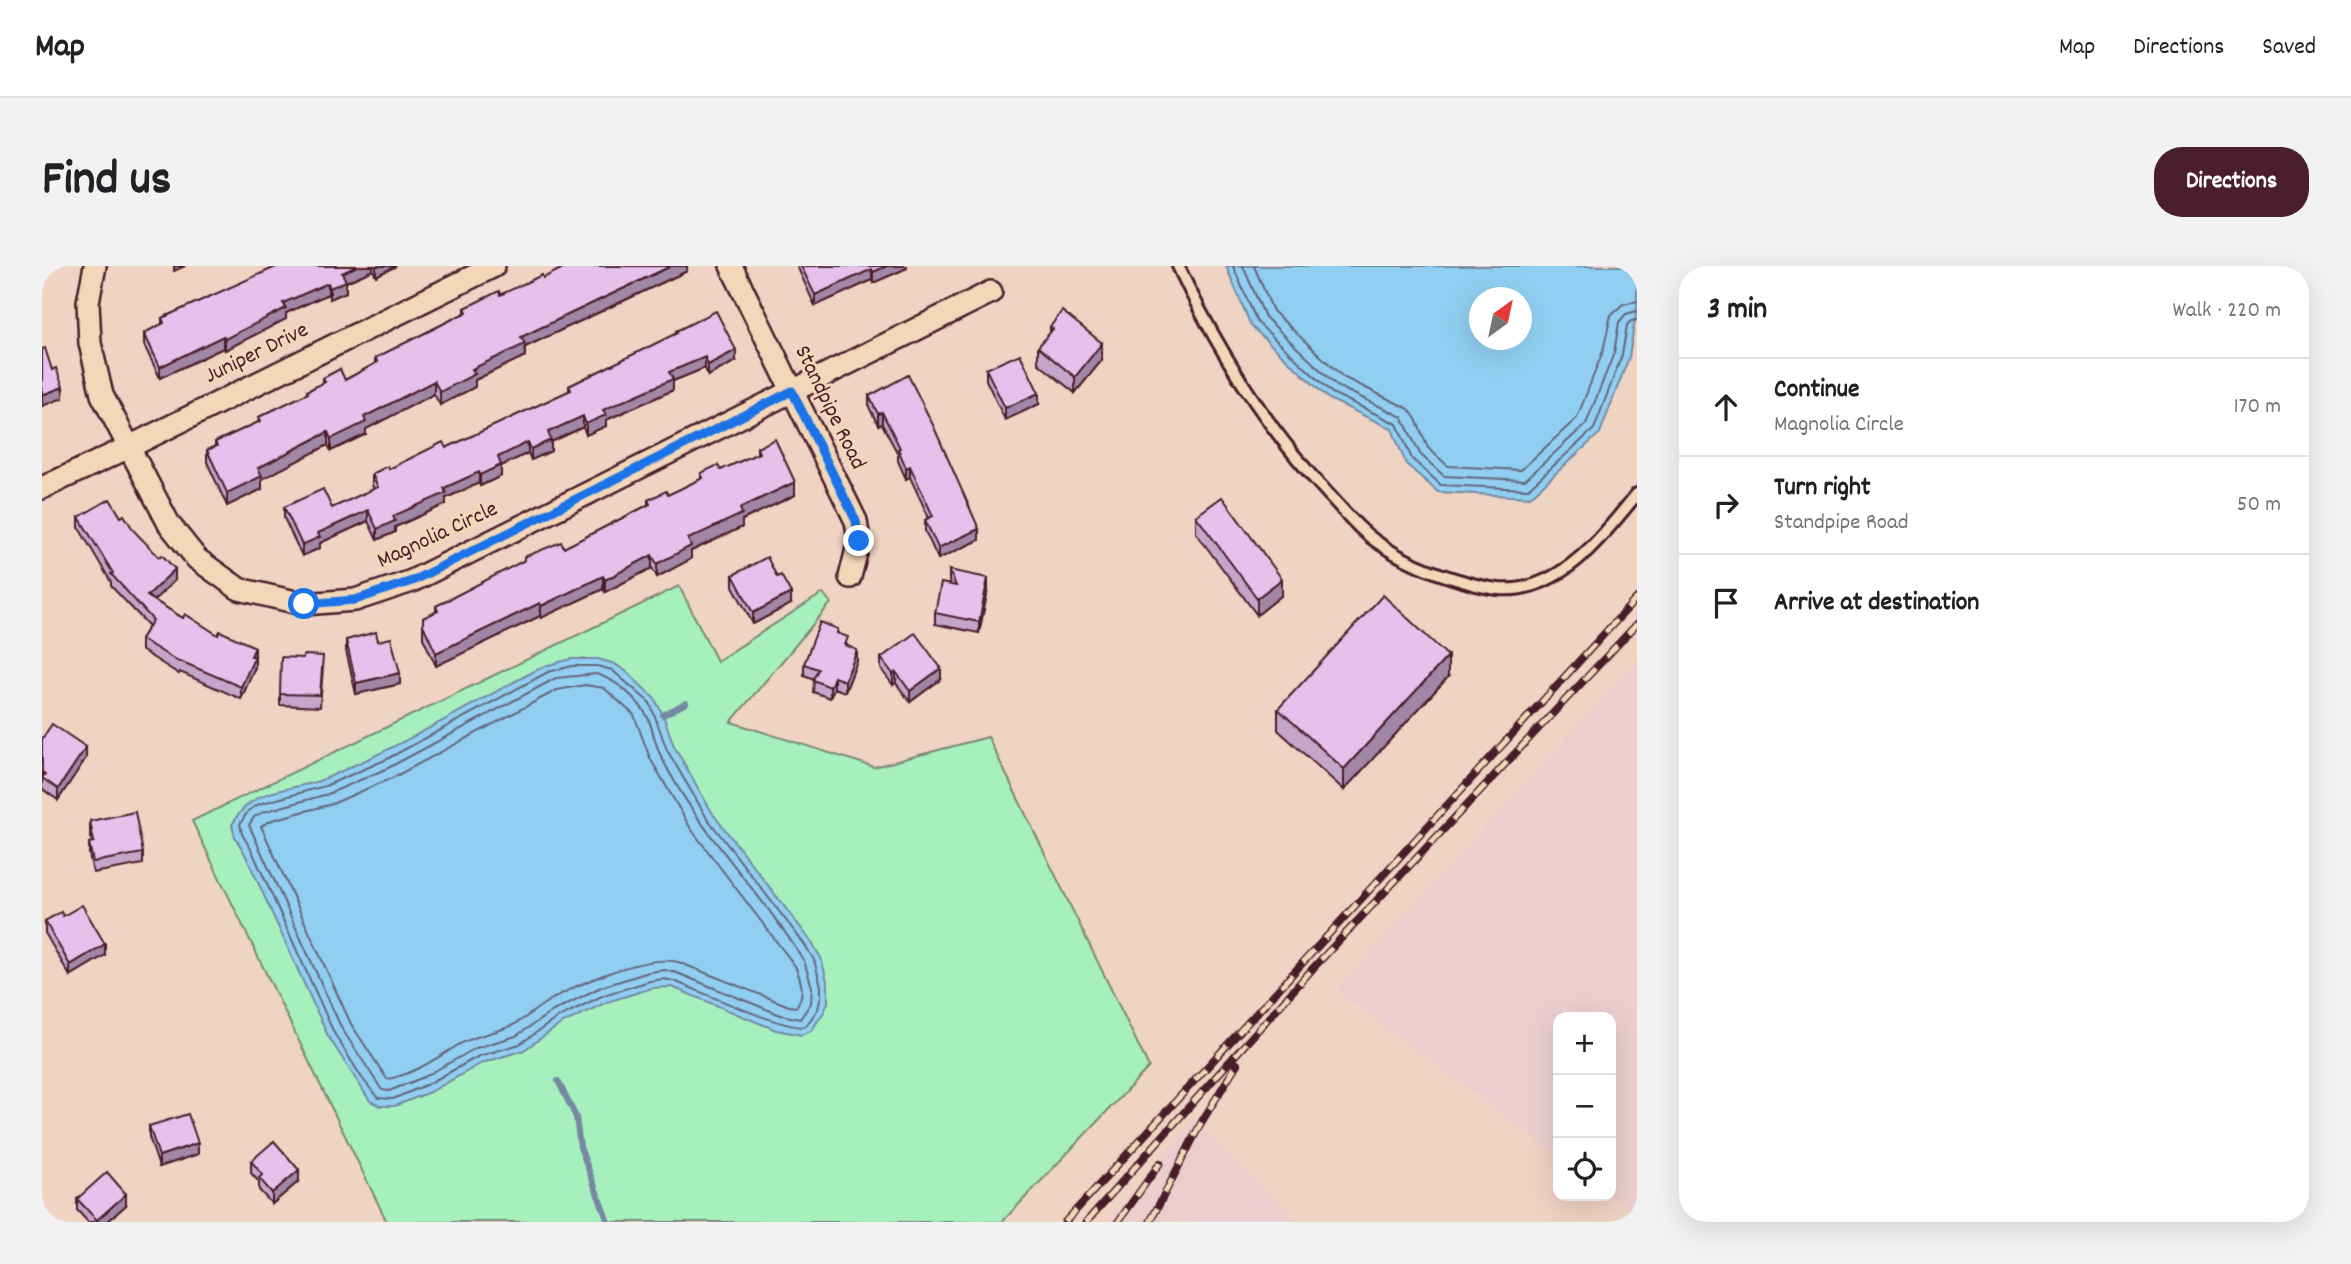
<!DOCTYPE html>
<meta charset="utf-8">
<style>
:root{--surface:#fff;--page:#f2f2f2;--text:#202124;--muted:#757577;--line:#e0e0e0;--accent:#4a1f2b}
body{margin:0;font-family:Dekko,sans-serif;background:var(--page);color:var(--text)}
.controls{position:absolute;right:21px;bottom:21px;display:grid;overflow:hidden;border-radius:14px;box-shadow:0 7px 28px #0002}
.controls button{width:63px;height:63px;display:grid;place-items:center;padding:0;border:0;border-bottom:2px solid var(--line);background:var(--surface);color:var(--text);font:35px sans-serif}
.compass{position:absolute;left:1427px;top:21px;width:63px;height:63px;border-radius:50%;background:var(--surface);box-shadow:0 7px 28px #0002;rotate:33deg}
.stop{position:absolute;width:21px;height:21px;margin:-16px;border:5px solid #1a73e8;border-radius:50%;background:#fff}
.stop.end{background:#1a73e8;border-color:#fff;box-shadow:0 2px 7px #0008}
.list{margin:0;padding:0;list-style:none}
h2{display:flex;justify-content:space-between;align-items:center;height:91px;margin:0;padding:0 28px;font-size:30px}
h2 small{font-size:23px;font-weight:400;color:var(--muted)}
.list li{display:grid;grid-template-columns:46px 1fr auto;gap:21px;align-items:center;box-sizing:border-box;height:98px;padding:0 28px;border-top:2px solid var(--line)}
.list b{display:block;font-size:26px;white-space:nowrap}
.list p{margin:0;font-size:23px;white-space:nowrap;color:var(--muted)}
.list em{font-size:23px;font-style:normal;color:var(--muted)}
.icon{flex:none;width:38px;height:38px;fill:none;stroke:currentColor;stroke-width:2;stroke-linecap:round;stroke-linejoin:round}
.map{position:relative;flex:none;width:1595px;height:956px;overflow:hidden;border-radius:28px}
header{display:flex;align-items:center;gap:42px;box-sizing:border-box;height:98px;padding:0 35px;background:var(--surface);border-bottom:2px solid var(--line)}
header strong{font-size:33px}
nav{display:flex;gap:38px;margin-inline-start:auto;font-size:24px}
.intro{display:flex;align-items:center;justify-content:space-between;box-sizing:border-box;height:168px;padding:0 42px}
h1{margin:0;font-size:49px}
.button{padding:18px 32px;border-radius:28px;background:var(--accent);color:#fff;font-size:24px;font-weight:700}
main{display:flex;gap:42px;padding:0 42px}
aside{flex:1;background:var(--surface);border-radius:28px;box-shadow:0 7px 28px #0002}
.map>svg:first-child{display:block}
.built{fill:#eccecf}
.green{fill:#a6f0be;stroke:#788874;stroke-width:2}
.water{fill:#90cff1;stroke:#7489a2;stroke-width:2;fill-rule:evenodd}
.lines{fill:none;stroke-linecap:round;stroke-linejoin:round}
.shore{stroke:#66657a;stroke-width:2}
.stream{stroke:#7489a2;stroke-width:6}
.lane-casing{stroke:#4a1f2b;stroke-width:16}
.street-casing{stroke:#4a1f2b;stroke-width:26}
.lane{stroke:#f2d7b9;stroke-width:10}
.street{stroke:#f2d7b9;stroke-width:21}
.rail-casing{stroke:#4a1f2b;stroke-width:8}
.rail{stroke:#f2d7b9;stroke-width:5;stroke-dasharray:16;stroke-linecap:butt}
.wall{fill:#c5a6cb;stroke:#4a1f2b;stroke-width:2}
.shaded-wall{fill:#a087a5;stroke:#4a1f2b;stroke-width:2}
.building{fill:#e5c1ec;stroke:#4a1f2b;stroke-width:2}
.route{stroke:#1a73e8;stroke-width:9}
.labels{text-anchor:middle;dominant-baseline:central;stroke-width:6;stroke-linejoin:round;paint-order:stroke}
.street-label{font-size:23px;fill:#4a1f2b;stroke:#f2d7b9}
</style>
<header>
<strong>Map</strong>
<nav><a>Map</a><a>Directions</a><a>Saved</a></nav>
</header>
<div class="intro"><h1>Find us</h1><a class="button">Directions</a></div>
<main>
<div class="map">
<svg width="1595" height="956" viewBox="0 0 1595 956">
<rect width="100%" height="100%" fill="#efd3c3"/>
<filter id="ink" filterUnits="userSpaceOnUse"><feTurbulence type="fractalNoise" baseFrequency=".0143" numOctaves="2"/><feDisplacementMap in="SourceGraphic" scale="14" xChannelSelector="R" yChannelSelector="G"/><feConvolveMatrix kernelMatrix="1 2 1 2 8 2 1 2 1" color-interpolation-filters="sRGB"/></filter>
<g filter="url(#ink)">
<!-- built -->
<g class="built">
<polygon points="1595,395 1595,950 1568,930 1569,751 1516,751 1516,891 1295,724"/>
<polygon points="1150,855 1257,956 1067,956"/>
</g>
<!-- green -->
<polygon class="green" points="637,320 675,395 781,327 789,337 689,456 832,501 946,471 1107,801 960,956 345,956 150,555"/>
<!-- water -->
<g class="water">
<path d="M1184 0H1595V41L1587 91 1558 167 1488 231 1396 226 1364 198 1350 163 1287 133 1209 60ZM1437 32H1479V74H1437Z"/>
<path d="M529 393H556L573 398 585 406 613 433 621 449 632 480 671 548 769 675 779 692 786 719V736L782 746 769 765 759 769 734 764 630 721 610 722 565 736 519 758 482 784 440 797 390 825 353 840H338L328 835 286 770 203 588 193 571 190 559C208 522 242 526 277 515 291 510 303 503 317 497 381 469 440 431 503 400Z"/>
</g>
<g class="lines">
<!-- shore -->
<g class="shore">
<polyline points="1191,0 1215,56 1290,127 1355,158 1370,193 1399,219 1486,223 1552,163 1580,89 1585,59 1589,55 1595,54"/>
<polyline points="1201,0 1223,51 1295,120 1360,151 1378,188 1402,210 1483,214 1544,158 1572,87 1577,56 1584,48 1595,45"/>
<polyline points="1212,0 1231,45 1301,111 1367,143 1374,153 1386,182 1406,200 1479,204 1535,152 1561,85 1569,49 1581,38 1595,35"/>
<path d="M530 400H555L570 404 608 437 625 484 665 552 763 679 772 694 779 720V730L776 743 764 760C749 767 653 723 632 715L622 713 608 715 562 729 515 752 478 778 437 790 386 818 351 833 336 832 320 812 292 767 210 585 200 568 198 558 206 545 217 538 283 520 343 494 506 406Z"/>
<path d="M554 408C574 413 597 434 606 452 611 464 613 477 618 488 655 566 718 623 762 695L770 721 769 737 758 753 739 749 635 707 622 704 607 706 559 721 511 745 474 770 434 782 382 811 347 825 340 824 300 763 207 559 212 551 221 546 286 528 346 502 514 412Z"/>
<path d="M543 419 562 422 592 449 608 492 649 563 753 700C759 714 764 728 754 741L747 740 636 696C602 688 535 718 505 736 493 743 481 755 469 760 452 767 434 769 418 778 396 791 371 809 345 813L309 758 219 560 230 554 290 538 352 511 515 424Z"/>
</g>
<!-- stream -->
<g class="stream">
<polyline points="621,449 644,437"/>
<polyline points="516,815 534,851 538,881 566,956"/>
</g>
<!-- lane casing -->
<g class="lane-casing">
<path id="lane" d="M1136 0C1175 83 1225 163 1288 230 1304 247 1319 266 1338 278 1362 295 1392 307 1420 315 1443 322 1465 327 1488 320 1534 307 1566 263 1595 228"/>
</g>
<!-- street casing -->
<g class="street-casing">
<g id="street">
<polyline points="53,0 46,36 48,77 60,129 127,258 155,293 197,323 262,338 313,334 370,315 949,26"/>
<polyline points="689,0 814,255 817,275 808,311"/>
<polyline points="0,222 87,181 452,0"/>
</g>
</g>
<!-- lane -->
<use href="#lane" class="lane"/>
<!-- street -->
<use href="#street" class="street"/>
<!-- rail casing -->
<g class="rail-casing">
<g id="rail">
<polyline points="1023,956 1595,332"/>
<polyline points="1044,956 1273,700 1595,358"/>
<polyline points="1076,956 1118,897"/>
<polyline points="1108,956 1159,857 1195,798"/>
</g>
</g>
<!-- rail -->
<use href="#rail" class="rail"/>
</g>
<!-- wall -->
<g class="wall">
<polygon points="236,0 354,0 334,10 331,4 304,16 304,26 288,33 286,28 244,47 244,53 183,84 181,82 118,112 102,79 102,67 120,59 120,52"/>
<polygon points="645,0 645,5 483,81 483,90 433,114 433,121 398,139 392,128 324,163 324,168 289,185 286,179 220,213 220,223 185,240 165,196 165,184 173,180 173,176 217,156 217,151 265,128 265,125 281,117 281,112 303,114 333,98 333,92 423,47 423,42 501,12"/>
<polygon points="755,0 865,0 865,2 831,17 830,14 773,40"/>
<polygon points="1008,61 1060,94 1033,127 996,97 996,81 1008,67"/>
<polygon points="634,65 694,95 666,110 663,102 631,115 631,124 564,154 564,160 544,169 541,161 509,176 509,185 489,194 486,187 459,200 459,210 438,220 437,217 404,232 404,238 353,261 353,266 335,274 326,255 278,277 278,282 260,290 242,252 242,241 290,242 332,223 330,219 330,208 347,203 404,182 527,125 527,120 634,68"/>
<polygon points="944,103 997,138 963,154 944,114"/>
<polygon points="827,130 937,274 896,293 883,265 883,254 887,252 868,211 864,213 856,195 856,188 840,158 836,159 827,141"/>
<polygon points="715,182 753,229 700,254 700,261 649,285 649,293 615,311 610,302 563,326 561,323 499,352 498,350 394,400 381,372 381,352 394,346 394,340 482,295 482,291 522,282 606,239 606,234 626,229 659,213 659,207 679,204 715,188"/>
<polygon points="1154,250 1240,329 1215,349 1154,267"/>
<polygon points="37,251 79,251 133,314 112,334 141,352 176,369 213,381 213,401 199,433 138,406 137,408 99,384 99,373 107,360 69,320 69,316 37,262"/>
<polygon points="907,304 946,323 937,367 893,358 893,347 908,318 907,315"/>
<polygon points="691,309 749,338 711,358 691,320"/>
<polygon points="796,367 806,380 815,395 803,426 792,422 788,432 771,426 772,413 762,409 762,398"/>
<polygon points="304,374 336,375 358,418 314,428 304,385"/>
<polygon points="839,392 899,413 868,436 854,417 851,419 839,403"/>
<polygon points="281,401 278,441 238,439 238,428"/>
<polygon points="1406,411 1302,524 1236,464 1236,443"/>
<polygon points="0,473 44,492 16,534 0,523"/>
<polygon points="48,555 101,587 101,598 51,607 47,588 47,577 50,576 48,566"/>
<polygon points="21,650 63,689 28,710 3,667 3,655"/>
<polygon points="107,860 156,888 117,901 107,871"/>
<polygon points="209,895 257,915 230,938 217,924 217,916 209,907"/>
<polygon points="35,933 84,939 65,956 46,956 35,944"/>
</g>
<!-- shaded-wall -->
<g class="shaded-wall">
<polygon points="132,0 143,0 132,5"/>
<polygon points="315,0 331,0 331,4 304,16 304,26 288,33 288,22 300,7"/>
<polygon points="334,0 354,0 334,10"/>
<polygon points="629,0 645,0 645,5 483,81 483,90 433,114 433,121 398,139 398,126 479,71"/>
<polygon points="845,0 865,0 865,2 831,17 831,6"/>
<polygon points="830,3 830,14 773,40 773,29"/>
<polygon points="286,17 286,28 244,47 244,53 183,84 183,73 241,37"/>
<polygon points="181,70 181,82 118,112 118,101"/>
<polygon points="1060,77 1060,94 1033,127 1033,111"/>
<polygon points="694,84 694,95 666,110 666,99"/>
<polygon points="663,91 663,102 631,115 631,124 564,154 564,160 544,169 544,158 561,144 627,106"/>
<polygon points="392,115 392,128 324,163 324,168 289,185 289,173 322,151"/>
<polygon points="21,121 21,132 0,140 0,129"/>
<polygon points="997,127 997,138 963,154 963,142"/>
<polygon points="840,146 840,158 836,159 836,148"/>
<polygon points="541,150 541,161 509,176 509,185 489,194 489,183 506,166"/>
<polygon points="286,166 286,179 220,213 220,223 185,240 185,227 216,202"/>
<polygon points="486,176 486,187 459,200 459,210 438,220 438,209 456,191"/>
<polygon points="868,200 868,211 864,213 864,202"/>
<polygon points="437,206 437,217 404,232 404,238 353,261 353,266 335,274 335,263 351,250 402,222"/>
<polygon points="753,216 753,229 700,254 700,261 649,285 649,293 615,311 615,298 646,273 698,242"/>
<polygon points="326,244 326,255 278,277 278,282 260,290 260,279 276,267"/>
<polygon points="937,263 937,274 896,293 896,282"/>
<polygon points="610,289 610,302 563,326 563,314"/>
<polygon points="133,303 133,314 105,341 105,330"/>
<polygon points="561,310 561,323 499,352 499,340"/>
<polygon points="946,312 946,323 937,367 937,356"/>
<polygon points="1240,313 1240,329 1215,349 1215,332"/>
<polygon points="749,327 749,338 711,358 711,347"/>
<polygon points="498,337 498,350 394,400 394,387"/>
<polygon points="213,381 213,401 199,433 199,421 209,390"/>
<polygon points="815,384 815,395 803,426 803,415"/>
<polygon points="1406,390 1406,411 1302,524 1302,503"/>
<polygon points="899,402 899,413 868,436 868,425"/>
<polygon points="854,406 854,417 851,419 851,408"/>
<polygon points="358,407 358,418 314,428 314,417"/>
<polygon points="792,411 792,422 788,432 788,421"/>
<polygon points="44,481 44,492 16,534 16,523"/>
<polygon points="63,678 63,689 28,710 28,699"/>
<polygon points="156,877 156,888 117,901 117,890"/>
<polygon points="257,904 257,915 230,938 230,927"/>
<polygon points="84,928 84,939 65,956 55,956 55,954"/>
</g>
<!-- building -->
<g class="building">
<polygon points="236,0 315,0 300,7 304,15 288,22 286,17 241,37 244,42 183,73 181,70 118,101 102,67 122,57 120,52"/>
<polygon points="525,0 629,0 479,71 483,78 430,103 433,108 398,126 392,115 322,151 324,156 289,173 286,166 216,202 220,210 185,227 165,184 175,180 173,176 219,155 217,151 266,127 265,125 283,116 281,112 298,103 303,114 336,96 333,92 425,46 423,42 457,25 458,29 500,9 501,12"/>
<polygon points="759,0 845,0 831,6 830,3 773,29"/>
<polygon points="674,45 694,84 666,99 663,91 627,106 631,113 561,144 564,149 544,158 541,150 506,166 509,174 489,183 486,176 456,191 459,199 438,209 437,206 402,222 404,227 351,250 353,255 335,263 326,244 276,267 278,271 260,279 242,241 281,223 290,242 336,221 330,208 346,200 347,203 401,176 404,182 529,124 527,120 635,67 634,65"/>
<polygon points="1020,45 1060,77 1033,111 996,81 1011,63 1008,61"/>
<polygon points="3,82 10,104 14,102 21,121 0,129 0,83"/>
<polygon points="978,88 997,127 963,142 944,103"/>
<polygon points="866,109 891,159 937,263 896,282 883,254 891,250 868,200 864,202 856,183 858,182 840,146 836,148 827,130"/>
<polygon points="733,173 753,216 698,242 700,248 646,273 649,280 615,298 610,289 563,314 561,310 499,340 498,337 394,387 381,359 381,352 396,345 394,340 483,294 482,291 519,276 522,282 608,238 606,234 624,225 626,229 661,212 659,207 676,199 679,204 717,187 715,182"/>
<polygon points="1180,231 1240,313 1215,332 1154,250"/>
<polygon points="68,233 79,251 82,249 92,265 117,291 120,289 133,303 105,330 141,352 143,348 176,369 178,365 213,381 209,390 213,390 199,421 138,395 137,396 99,373 111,354 69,308 71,307 37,251"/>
<polygon points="725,291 735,311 739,309 749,327 711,347 691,309"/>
<polygon points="907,304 946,312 937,356 893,347 899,317 914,320"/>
<polygon points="1341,329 1406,390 1302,503 1236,443"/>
<polygon points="778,356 796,363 795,367 806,371 803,379 815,384 803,415 792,411 788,421 771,414 776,403 762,398"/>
<polygon points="334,366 336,375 349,372 358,407 314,417 304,374"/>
<polygon points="873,367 899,402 868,425 854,406 851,408 839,392"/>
<polygon points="262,389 281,390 278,429 238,428 239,391 261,392"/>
<polygon points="10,458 44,481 16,523 0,512 3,508 0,506 0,473"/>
<polygon points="93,546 101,587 51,596 47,577 52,576 48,555"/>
<polygon points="40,639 63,678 28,699 3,655 19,646 21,650"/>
<polygon points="146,848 156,877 117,890 107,860"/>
<polygon points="232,875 257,904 230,927 217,912 221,909 209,895"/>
<polygon points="65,906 84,928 55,954 35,933"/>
</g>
</g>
<g class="lines" filter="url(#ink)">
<!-- route -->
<polyline class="route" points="262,338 313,334 370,315 750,125 814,255 817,275"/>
</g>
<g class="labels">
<!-- street labels -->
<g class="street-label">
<text transform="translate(215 88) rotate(-26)">Juniper Drive</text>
<text transform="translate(787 142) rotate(64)">Standpipe Road</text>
<text transform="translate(396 270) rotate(-25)">Magnolia Circle</text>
</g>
</g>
</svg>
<div class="controls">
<button>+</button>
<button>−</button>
<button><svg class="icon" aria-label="locate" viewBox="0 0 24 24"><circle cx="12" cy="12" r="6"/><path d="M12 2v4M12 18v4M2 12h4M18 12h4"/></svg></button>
</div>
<svg class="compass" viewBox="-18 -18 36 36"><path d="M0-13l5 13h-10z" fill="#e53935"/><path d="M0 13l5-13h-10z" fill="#757577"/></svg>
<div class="stop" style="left:262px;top:338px"></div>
<div class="stop end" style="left:817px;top:275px"></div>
</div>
<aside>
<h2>3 min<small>Walk · 220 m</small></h2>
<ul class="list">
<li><svg class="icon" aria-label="ahead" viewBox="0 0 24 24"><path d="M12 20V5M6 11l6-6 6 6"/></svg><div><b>Continue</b><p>Magnolia Circle</p></div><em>170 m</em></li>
<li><svg class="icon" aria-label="right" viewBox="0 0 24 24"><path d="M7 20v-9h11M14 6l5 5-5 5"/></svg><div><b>Turn right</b><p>Standpipe Road</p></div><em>50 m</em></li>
<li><svg class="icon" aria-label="arrive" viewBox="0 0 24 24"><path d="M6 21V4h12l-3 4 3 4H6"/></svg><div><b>Arrive at destination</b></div></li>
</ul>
</aside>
</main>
